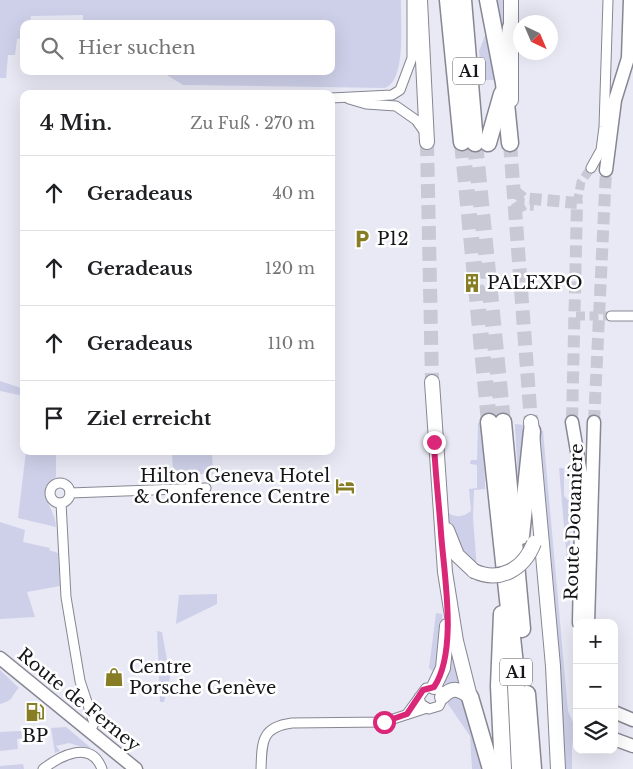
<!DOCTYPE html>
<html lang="de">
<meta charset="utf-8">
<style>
:root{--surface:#fff;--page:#f6f6f6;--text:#202124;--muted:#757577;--line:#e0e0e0}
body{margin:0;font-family:"Libre Baskerville",serif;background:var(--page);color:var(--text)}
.controls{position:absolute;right:15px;bottom:15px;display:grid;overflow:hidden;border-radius:10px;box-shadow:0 5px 20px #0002}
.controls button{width:45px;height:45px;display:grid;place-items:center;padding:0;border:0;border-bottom:1px solid var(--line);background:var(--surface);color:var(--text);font:25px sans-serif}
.compass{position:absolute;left:513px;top:15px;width:45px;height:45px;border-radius:50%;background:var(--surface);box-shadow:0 5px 20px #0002;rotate:136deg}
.stop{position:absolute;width:15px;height:15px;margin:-11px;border:4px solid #db2777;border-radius:50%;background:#fff}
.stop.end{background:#db2777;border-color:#fff;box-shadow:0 1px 5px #0008}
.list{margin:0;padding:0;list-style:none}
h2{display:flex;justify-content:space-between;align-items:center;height:65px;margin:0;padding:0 20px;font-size:21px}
h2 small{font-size:16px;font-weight:400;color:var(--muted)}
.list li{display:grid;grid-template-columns:32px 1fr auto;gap:15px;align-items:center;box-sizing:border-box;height:75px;padding:0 20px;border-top:1px solid var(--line)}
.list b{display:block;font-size:19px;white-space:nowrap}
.list em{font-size:16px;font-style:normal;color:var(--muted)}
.icon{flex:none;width:28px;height:28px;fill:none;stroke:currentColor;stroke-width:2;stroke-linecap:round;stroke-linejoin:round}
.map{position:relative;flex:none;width:633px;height:769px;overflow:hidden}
.search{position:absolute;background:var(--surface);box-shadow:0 5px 20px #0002;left:20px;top:20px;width:315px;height:55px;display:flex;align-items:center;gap:12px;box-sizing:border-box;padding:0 18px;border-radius:10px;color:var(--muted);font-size:19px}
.panel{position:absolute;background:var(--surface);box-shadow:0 5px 20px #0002;left:20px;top:90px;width:315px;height:365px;border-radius:10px}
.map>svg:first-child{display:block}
.green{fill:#ced0e9}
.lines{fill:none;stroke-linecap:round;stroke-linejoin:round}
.street-tunnel{stroke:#c8c9d4;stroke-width:9;stroke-dasharray:9 4.5;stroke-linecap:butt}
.secondary-tunnel{stroke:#c8c9d4;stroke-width:12;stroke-dasharray:12 6;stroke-linecap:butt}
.primary-tunnel{stroke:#c8c9d4;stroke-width:14;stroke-dasharray:14 7;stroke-linecap:butt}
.highway-tunnel{stroke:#c8c9d4;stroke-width:16;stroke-dasharray:16 8;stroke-linecap:butt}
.street-casing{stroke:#868792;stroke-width:11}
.secondary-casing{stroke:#868792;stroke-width:15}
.primary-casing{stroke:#868792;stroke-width:16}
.highway-casing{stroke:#868792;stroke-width:19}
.street{stroke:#fff;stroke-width:9}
.secondary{stroke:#fff;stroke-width:12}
.primary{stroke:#fff;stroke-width:14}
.highway{stroke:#fff;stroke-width:16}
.primary-bridge-casing{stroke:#868792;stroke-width:16;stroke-linecap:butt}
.primary-bridge{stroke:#fff;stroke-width:14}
.route{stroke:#db2777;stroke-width:6}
.labels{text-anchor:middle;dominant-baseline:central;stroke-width:5;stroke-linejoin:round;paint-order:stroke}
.shield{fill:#fff;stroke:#5b5b5e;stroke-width:1}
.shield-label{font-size:16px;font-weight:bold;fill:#151519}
.poi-label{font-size:18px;fill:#151519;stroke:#fff;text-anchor:start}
.street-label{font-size:18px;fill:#151519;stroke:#fff}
</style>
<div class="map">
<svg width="633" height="769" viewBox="0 0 633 769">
<rect width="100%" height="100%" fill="#e8e9f5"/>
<!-- green -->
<g class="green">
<path d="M0 0H401C400 20 407 80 385 88L183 85 162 72 104 71H331V24H83V15L31 16 30 24H24V38L17 39 15 55H8L6 78H0Z"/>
<polygon points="495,0 506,0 503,29 501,28"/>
<polygon points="486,33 497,80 482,80 479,51"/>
<polygon points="0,381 24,389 24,396 0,391"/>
<path d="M478 423 484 424 485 489 474 490 473 518 477 569C460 558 449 533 448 513 458 518 463 517 471 511L469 489 477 488V465L470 464 471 460H477Z"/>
<polygon points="515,424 524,425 520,520"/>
<polygon points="538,431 543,431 568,711 575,727 572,748 572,769 562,769"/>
<path d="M26 451H56V477L46 486C42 500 55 509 56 527L18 518Z"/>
<polygon points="172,451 212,451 213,474 173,474"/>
<polygon points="559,468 564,468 564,496 571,503 569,584"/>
<polygon points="0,522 25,530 23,542 50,548 49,550 58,553 60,586 27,592 35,617 0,619"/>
<polygon points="217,594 217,604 176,624 179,595"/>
<polygon points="436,613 442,614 444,636 435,673 429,668"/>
<polygon points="157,631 162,632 170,677 164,702 160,702"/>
<polygon points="449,641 462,685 447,687 442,679"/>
<path d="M0 670 19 688C10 697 15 700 0 704Z"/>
<polygon points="452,693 465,698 486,769 472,769 470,736 448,704 448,698"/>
<polygon points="66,727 91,748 89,749 69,743 56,746 60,751 55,753 51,728"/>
<polygon points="21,731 22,738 17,739 18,749 0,751 0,732"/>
<polygon points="23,764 24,769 0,769 0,766"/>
</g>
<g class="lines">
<!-- street-tunnel -->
<g class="street-tunnel">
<polyline points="577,203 581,182 591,168"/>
<polyline points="576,316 611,316"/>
</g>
<!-- secondary-tunnel -->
<g class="secondary-tunnel">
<polyline points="514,191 523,198 577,203 572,422"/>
<polyline points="514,210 524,204 534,205"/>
<polyline points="594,422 606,170"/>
</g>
<!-- primary-tunnel -->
<g class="primary-tunnel">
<polyline points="427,142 432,382"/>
<polyline points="510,143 531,422"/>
</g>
<!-- highway-tunnel -->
<g class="highway-tunnel">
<polyline points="462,142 489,422"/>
<polyline points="475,143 503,422"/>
</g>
<!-- street casing -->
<g class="street-casing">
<g id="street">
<polyline points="331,98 392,95 400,90 412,58 412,0"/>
<polyline points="349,99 366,104 396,106 416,120 426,134"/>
<polyline points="591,168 601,150 604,127 608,0"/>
<polyline points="611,316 633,316"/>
<circle cx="60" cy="493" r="10"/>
<polyline points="70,493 206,488"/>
<polyline points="61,503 66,597 80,681 94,723 90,732"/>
<path d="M407 714 426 688H437C443 693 443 699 439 706L429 709 421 704 419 697"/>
<path d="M43 769C60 756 91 739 102 769"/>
<path d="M261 769C262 742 261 727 292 723L384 722 427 708"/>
</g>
</g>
<!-- secondary casing -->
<g class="secondary-casing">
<g id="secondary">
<polyline points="606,170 615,100 628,58 630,0"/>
<polyline points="572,422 582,480 579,623"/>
<polyline points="588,623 594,422"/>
<polyline points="0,658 136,769"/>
<polyline points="614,712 633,720"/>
<polyline points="614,739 633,746"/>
</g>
</g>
<!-- primary casing -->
<g class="primary-casing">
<g id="primary">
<polyline points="420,0 427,142"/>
<polyline points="511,0 511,100"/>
<polyline points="432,382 445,572 456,641 470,697"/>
<polyline points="531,422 553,666 558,769"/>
<polyline points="447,530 457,555 474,571"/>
<polyline points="434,687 443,668 447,626"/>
<path d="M442 697C453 686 459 689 470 697"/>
</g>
</g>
<!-- highway casing -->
<g class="highway-casing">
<g id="highway">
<polyline points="448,0 462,142"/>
<polyline points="463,0 475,143"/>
<polyline points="488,0 504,83 510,143"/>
<polyline points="506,65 511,27"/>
<polyline points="488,143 502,94"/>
<polyline points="489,422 515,665 520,769"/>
<polyline points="503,422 522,629"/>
<polyline points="521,536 532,431"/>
<polyline points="502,614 499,686 503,769"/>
<polyline points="527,694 533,769"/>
<polyline points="470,697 491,769"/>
</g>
</g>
<!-- street -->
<use href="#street" class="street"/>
<!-- secondary -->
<use href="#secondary" class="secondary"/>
<!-- primary -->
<use href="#primary" class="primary"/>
<!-- highway -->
<use href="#highway" class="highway"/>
<!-- primary-bridge casing -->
<g class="primary-bridge-casing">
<path id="primary-bridge" d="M474 571C500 583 524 569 534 543"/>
</g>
<!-- primary-bridge -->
<use href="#primary-bridge" class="primary-bridge"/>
</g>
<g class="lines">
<!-- route -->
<path class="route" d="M384 722 407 714 423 690 434 687C458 651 444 575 441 533 439 503 435 472 434 442"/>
</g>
<!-- icons -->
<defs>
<g id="parking-bare" transform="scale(1.5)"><path d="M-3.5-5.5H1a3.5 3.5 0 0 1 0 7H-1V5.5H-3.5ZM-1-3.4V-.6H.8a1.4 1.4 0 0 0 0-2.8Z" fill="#877d24" stroke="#fff" stroke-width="2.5" paint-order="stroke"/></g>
<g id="building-bare" transform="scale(1.5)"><path d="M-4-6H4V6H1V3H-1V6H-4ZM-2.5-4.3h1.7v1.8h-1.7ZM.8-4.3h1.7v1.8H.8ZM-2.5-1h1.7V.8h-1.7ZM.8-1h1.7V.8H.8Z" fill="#877d24" stroke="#fff" stroke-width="2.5" paint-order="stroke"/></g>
<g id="hotel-bare" transform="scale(1.5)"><path d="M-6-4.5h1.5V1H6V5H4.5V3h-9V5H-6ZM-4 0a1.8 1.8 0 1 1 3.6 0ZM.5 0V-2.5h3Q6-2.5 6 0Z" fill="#877d24" stroke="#fff" stroke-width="2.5" paint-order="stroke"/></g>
<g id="shop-bare" transform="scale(1.5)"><path d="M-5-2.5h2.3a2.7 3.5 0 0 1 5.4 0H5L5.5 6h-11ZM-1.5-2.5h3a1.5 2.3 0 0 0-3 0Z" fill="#877d24" stroke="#fff" stroke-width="2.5" paint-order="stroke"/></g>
<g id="fuel-bare" transform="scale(1.5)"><path d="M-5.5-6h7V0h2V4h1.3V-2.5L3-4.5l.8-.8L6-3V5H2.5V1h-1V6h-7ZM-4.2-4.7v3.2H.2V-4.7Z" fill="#877d24" stroke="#fff" stroke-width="2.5" paint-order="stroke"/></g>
</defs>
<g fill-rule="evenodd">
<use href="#parking-bare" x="362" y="239"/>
<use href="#building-bare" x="472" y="283"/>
<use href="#hotel-bare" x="345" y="486"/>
<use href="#shop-bare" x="114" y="677"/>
<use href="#fuel-bare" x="35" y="712"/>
</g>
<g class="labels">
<!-- shield labels -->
<g class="shield">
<rect x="453" y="57.5" width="32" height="27" rx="4"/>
<rect x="500" y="658.5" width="32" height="27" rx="4"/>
</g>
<g class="shield-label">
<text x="469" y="71">A1</text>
<text x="516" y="672">A1</text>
</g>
<!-- poi labels -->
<g class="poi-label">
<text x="377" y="239">P12</text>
<text x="487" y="283">PALEXPO</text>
<text x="330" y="476" text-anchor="end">Hilton Geneva Hotel<tspan x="330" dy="21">&amp; Conference Centre</tspan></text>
<text x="129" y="667">Centre<tspan x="129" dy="21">Porsche Genève</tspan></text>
<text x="35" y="736" text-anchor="middle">BP</text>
</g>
<!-- street labels -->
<g class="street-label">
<text transform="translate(574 522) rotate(-88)">Route Douanière</text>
<text transform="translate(79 700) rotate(39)">Route de Ferney</text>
</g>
</g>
</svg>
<div class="controls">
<button>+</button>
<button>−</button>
<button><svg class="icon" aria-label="layers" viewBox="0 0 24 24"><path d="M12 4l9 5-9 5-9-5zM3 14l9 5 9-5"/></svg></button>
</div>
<svg class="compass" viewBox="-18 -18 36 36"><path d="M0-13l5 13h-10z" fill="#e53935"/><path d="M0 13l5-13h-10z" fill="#757577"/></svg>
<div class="stop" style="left:384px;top:722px"></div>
<div class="stop end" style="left:434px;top:442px"></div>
<div class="search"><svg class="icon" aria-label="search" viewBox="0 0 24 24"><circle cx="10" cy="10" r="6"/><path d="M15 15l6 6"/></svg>Hier suchen</div>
<section class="panel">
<h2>4 Min.<small>Zu Fuß · 270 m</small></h2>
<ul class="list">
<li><svg class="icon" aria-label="ahead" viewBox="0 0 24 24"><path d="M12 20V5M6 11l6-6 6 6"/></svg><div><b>Geradeaus</b></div><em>40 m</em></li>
<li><svg class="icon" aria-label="ahead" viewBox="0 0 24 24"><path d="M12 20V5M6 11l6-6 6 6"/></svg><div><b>Geradeaus</b></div><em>120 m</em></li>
<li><svg class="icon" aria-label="ahead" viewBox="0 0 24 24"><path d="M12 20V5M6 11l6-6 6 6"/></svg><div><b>Geradeaus</b></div><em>110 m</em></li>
<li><svg class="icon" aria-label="arrive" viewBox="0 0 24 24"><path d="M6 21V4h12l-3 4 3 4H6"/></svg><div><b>Ziel erreicht</b></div></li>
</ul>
</section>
</div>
